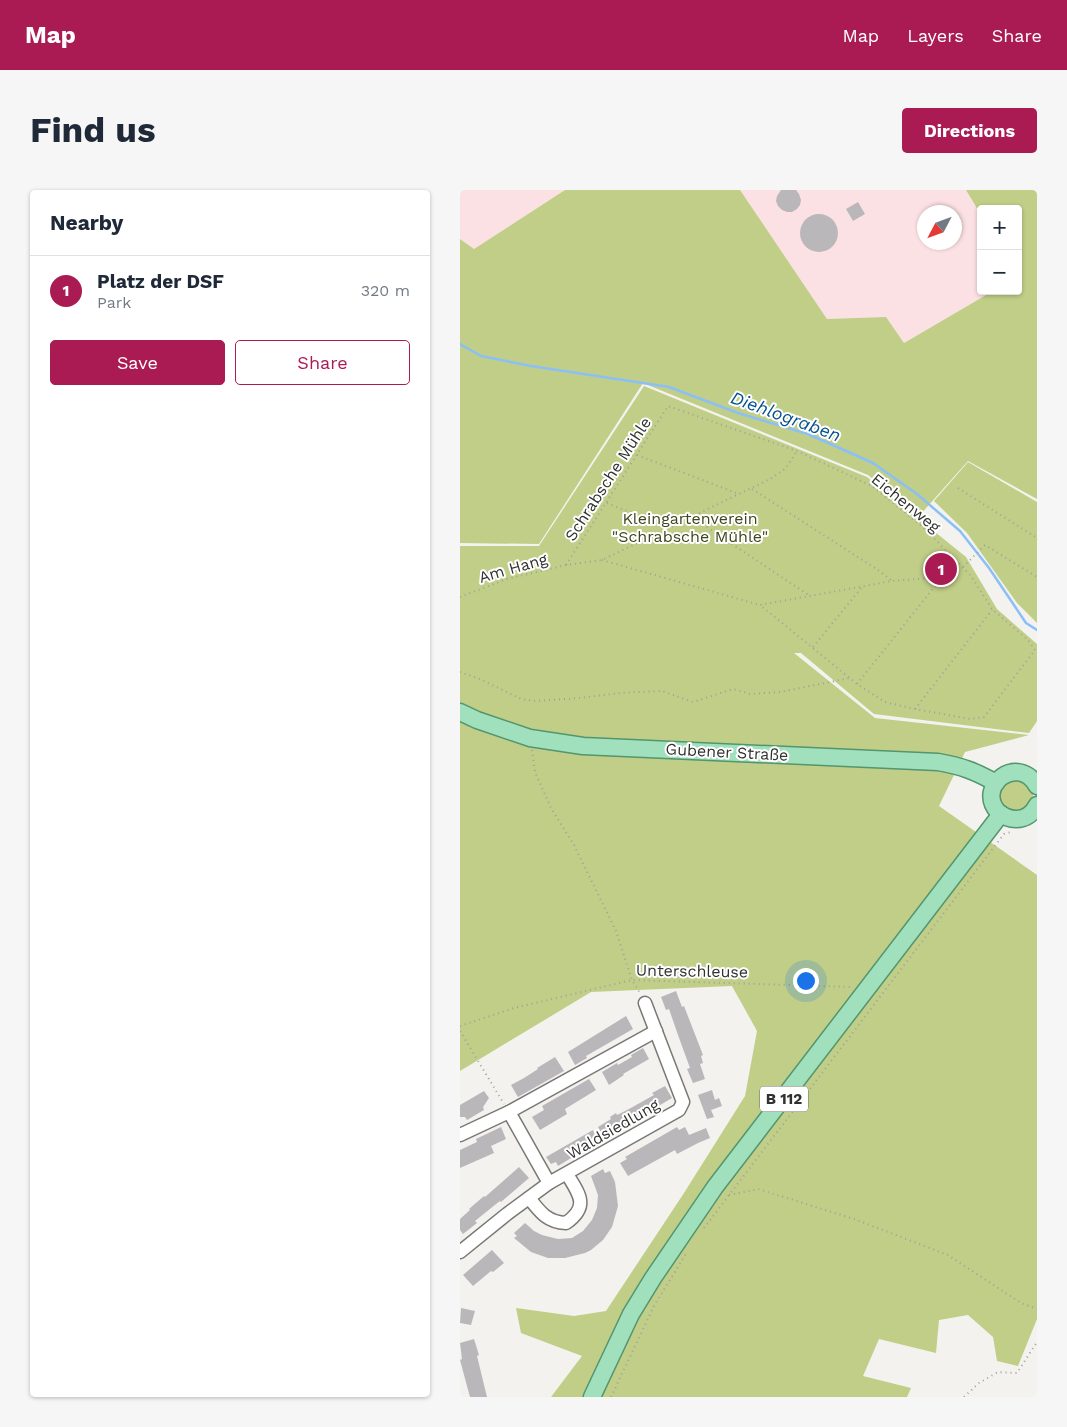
<!DOCTYPE html>
<meta charset="utf-8">
<style>
:root{--surface:#fff;--page:#f6f6f7;--text:#1f2937;--muted:#747a83;--line:#e0e1e3;--accent:#ab1b53}
body{margin:0;font-family:"Work Sans",sans-serif;background:var(--page);color:var(--text)}
.controls{position:absolute;right:15px;top:15px;display:grid;overflow:hidden;border-radius:5px;box-shadow:0 1px 4px #0004}
.controls button{width:45px;height:45px;display:grid;place-items:center;padding:0;border:0;border-bottom:1px solid var(--line);background:var(--surface);color:var(--text);font:25px sans-serif}
.compass{position:absolute;left:457px;top:15px;width:45px;height:45px;border-radius:50%;background:var(--surface);box-shadow:0 1px 4px #0004;rotate:229deg}
.you{position:absolute;left:345px;top:790px;width:18px;height:18px;margin:-12px;border:4px solid #fff;border-radius:50%;background:#1a73e8;box-shadow:0 0 0 8px #1a73e833}
.badge{display:grid;place-items:center;width:32px;height:32px;border-radius:50%;background:var(--accent);color:#fff;font-size:16px;font-weight:700}
.pin{position:absolute;translate:-50% -50%;border:2px solid #fff;box-shadow:0 1px 5px #0006}
.list{margin:0;padding:0;list-style:none}
h2{display:flex;justify-content:space-between;align-items:center;height:65px;margin:0;padding:0 20px;font-size:21px}
h2 small{font-size:16px;font-weight:400;color:var(--muted)}
.list li{display:grid;grid-template-columns:32px 1fr auto;gap:15px;align-items:center;box-sizing:border-box;height:70px;padding:0 20px;border-top:1px solid var(--line)}
.list b{display:block;font-size:19px;white-space:nowrap}
.list p{margin:0;font-size:16px;white-space:nowrap;color:var(--muted)}
.list em{font-size:16px;font-style:normal;color:var(--muted)}
.actions{display:flex;gap:10px;padding:15px 20px}
.actions a{flex:1;padding:11px 0;border:1px solid var(--accent);border-radius:5px;text-align:center;font-size:18px;color:var(--accent)}
.actions .main{background:var(--accent);color:#fff}
.map{position:relative;flex:none;width:577px;height:1207px;overflow:hidden;border-radius:5px}
header{display:flex;align-items:center;gap:30px;box-sizing:border-box;height:70px;padding:0 25px;background:var(--accent);color:#fff}
header strong{font-size:24px}
nav{display:flex;gap:28px;margin-inline-start:auto;font-size:18px}
.intro{display:flex;align-items:center;justify-content:space-between;box-sizing:border-box;height:120px;padding:0 30px}
h1{margin:0;font-size:35px}
.button{padding:12px 22px;border-radius:5px;background:var(--accent);color:#fff;font-size:18px;font-weight:700}
main{display:flex;gap:30px;padding:0 30px}
aside{flex:1;background:var(--surface);border-radius:5px;box-shadow:0 1px 4px #0004}
.map>svg:first-child{display:block}
.commercial{fill:#fce1e4;fill-rule:evenodd}
.green{fill:#c0ce87}
.lines{fill:none;stroke-linecap:round;stroke-linejoin:round}
.stream{stroke:#8bbff8;stroke-width:2.5}
.building{fill:#bab7ba}
.minor-casing{stroke:#797875;stroke-width:15}
.major-casing{stroke:#52956f;stroke-width:19}
.path{stroke:#a1a09e;stroke-width:2;stroke-dasharray:1 4;stroke-linecap:butt}
.minor{stroke:#fff;stroke-width:12}
.major{stroke:#a1e0bd;stroke-width:16}
.labels{text-anchor:middle;dominant-baseline:central;stroke-width:4;stroke-linejoin:round;paint-order:stroke}
.shield{fill:#fff;stroke:#6f6f6d;stroke-width:1}
.shield-label{font-size:15px;font-weight:bold;fill:#31312f}
.street-label{font-size:16px;fill:#31312f;stroke:#fff}
.park-label{font-size:16px;fill:#40471f;stroke:#fff}
.water-label{font-size:18px;font-style:italic;fill:#05508f;stroke:#fff}
</style>
<header>
<strong>Map</strong>
<nav><a>Map</a><a>Layers</a><a>Share</a></nav>
</header>
<div class="intro"><h1>Find us</h1><a class="button">Directions</a></div>
<main>
<aside>
<h2>Nearby<small></small></h2>
<ul class="list">
<li><span class="badge">1</span><div><b>Platz der DSF</b><p>Park</p></div><em>320 m</em></li>
</ul>
<div class="actions"><a class="main">Save</a><a>Share</a></div>
</aside>
<div class="map">
<svg width="577" height="1207" viewBox="0 0 577 1207">
<rect width="100%" height="100%" fill="#f3f2ef"/>
<!-- commercial -->
<g class="commercial">
<polygon points="0,0 105,0 14,59 0,49"/>
<path d="M280 0H506L521 25V101H533L444 153 426 127 367 129ZM464 22H494V52H464Z"/>
</g>
<!-- green -->
<g class="green">
<polygon points="105,0 280,0 367,129 426,127 444,153 533,101 558,101 558,19 521,19 521,25 506,0 577,0 577,309 508,271 459,326 408,285 183,193 79,354 0,353 0,49 14,59"/>
<polygon points="184,196 407,287 506,367 537,419 577,454 577,531 569,543 414,524 341,463 334,463 415,528 569,545 505,562 479,616 577,685 577,1129 558,1176 537,1171 533,1147 508,1125 479,1130 476,1163 419,1149 403,1186 451,1198 447,1207 91,1207 122,1166 61,1143 56,1118 114,1126 146,1121 224,1003 285,906 297,841 272,796 131,802 0,881 0,356 79,356"/>
<polygon points="508,272 577,312 577,433 557,413 507,343 474,311"/>
<polygon points="557,587 573,600 573,610 564,622 544,620 537,601 539,596"/>
</g>
<g class="lines">
<!-- stream -->
<polyline class="stream" points="0,154 21,166 71,176 209,197 278,223 348,244 413,273 457,304 500,341 529,378 566,433 577,440"/>
</g>
<!-- building -->
<g class="building">
<polygon points="321,0 336,0 339,4 341,10 340,15 337,19 332,22 327,22 322,20 318,16 316,11 317,6"/>
<polygon points="398,12 405,24 393,31 386,19"/>
<circle cx="359" cy="43" r="19"/>
<polygon points="216,801 222,817 224,816 243,865 241,866 243,873 240,874 245,889 233,893 227,879 230,878 218,845 209,819 206,820 201,807"/>
<polygon points="166,826 173,839 126,866 127,868 115,875 108,862"/>
<polygon points="183,858 189,869 163,884 164,885 149,895 142,882 157,873 158,875 172,867 171,865"/>
<polygon points="95,867 104,881 58,907 51,895 64,888 78,879 77,878"/>
<polygon points="129,889 136,900 105,919 107,924 80,940 72,927 84,920 82,916"/>
<polygon points="205,896 212,908 195,918 196,919 144,947 138,937 151,929 150,927 156,923 157,925 169,919 194,905 192,903"/>
<polygon points="252,900 255,910 259,908 262,916 251,920 254,927 247,929 238,905"/>
<polygon points="24,901 29,908 23,917 24,920 7,930 5,927 0,927 0,915"/>
<polygon points="41,937 46,949 31,956 34,963 0,978 0,960 17,952 16,949"/>
<polygon points="217,937 219,940 225,937 229,945 246,938 250,948 238,953 217,964 215,960 168,986 160,973 167,969 165,967"/>
<polygon points="133,940 137,951 134,954 98,976 96,972 91,974 86,967"/>
<polygon points="59,977 69,988 41,1012 40,1011 36,1014 15,1031 17,1033 3,1044 0,1040 0,1029 10,1020 9,1019 24,1006 25,1007"/>
<polygon points="143,979 145,983 150,981 155,992 158,1016 152,1037 143,1050 131,1060 125,1063 105,1068 88,1068 71,1062 54,1048 57,1046 54,1043 65,1033 74,1041 82,1045 98,1049 112,1048 123,1041 132,1030 137,1018 138,1005 131,986"/>
<polygon points="32,1060 44,1073 33,1082 31,1081 13,1096 3,1085"/>
<polygon points="1,1118 15,1121 11,1135 0,1133"/>
<polygon points="14,1149 19,1165 17,1166 27,1207 10,1207 0,1170 2,1169 0,1153"/>
</g>
<g class="lines">
<!-- minor casing -->
<g class="minor-casing">
<g id="minor">
<polyline points="0,945 49,922"/>
<polyline points="89,993 49,922 196,841"/>
<path d="M69 1008C80 1022 87 1032 106 1033 130 1016 119 1004 107 984"/>
<polyline points="0,1062 47,1024 89,993 219,920 223,912 185,813"/>
</g>
</g>
<!-- major casing -->
<g class="major-casing">
<g id="major">
<path d="M0 522 17 530 70 548 123 556 478 572C501 576 515 581 536 593"/>
<path d="M577 596C558 563 515 596 538 622 543 626 549 629 556 629 566 629 573 623 577 615"/>
<polyline points="132,1207 171,1124 193,1088 255,997 541,624"/>
</g>
</g>
<!-- path -->
<g class="path">
<polyline points="177,265 279,304"/>
<polyline points="498,298 577,348"/>
<polyline points="292,299 421,382 432,391"/>
<polyline points="147,313 207,337"/>
<polyline points="230,326 350,406"/>
<polyline points="142,370 300,415"/>
<polyline points="106,375 208,216 337,261 412,296 464,338 511,386 532,419 568,450 575,460 524,527 510,529 455,519 425,512 397,494 300,415 432,391 483,387"/>
<polyline points="503,377 525,355 577,387"/>
<polyline points="465,388 485,360"/>
<polyline points="0,407 47,389 106,375 142,370 312,288 326,278 337,261"/>
<polyline points="353,457 402,397"/>
<polyline points="0,482 20,489 61,509 76,511 119,508 160,503 202,501 233,512 273,499 290,504 320,502 390,488"/>
<polyline points="397,494 495,371"/>
<polyline points="455,519 532,420"/>
<polyline points="72,560 75,582 91,618 114,655 156,741 172,790 180,803"/>
<polyline points="0,836 54,818 172,790 392,797"/>
<polyline points="0,841 44,914"/>
<polyline points="269,1005 298,999 394,1029 488,1065 561,1113 577,1119"/>
<polyline points="244,1038 544,644 551,642"/>
<polyline points="151,1207 194,1116 227,1062"/>
<polyline points="504,1207 519,1193 538,1182 557,1183 577,1152"/>
</g>
<!-- minor -->
<use href="#minor" class="minor"/>
<!-- major -->
<use href="#major" class="major"/>
</g>
<g class="labels">
<!-- shield labels -->
<rect class="shield" x="300" y="896.5" width="48" height="25" rx="4"/>
<g class="shield-label">
<text x="324" y="909">B 112</text>
</g>
<!-- street labels -->
<g class="street-label">
<text transform="translate(148 289) rotate(-57)">Schrabsche Mühle</text>
<text transform="translate(446 313) rotate(39)">Eichenweg</text>
<text transform="translate(53 378) rotate(-16)">Am Hang</text>
<text transform="translate(267 562) rotate(3)">Gubener Straße</text>
<text transform="translate(232 781) rotate(1)">Unterschleuse</text>
<text transform="translate(153 939) rotate(-30)">Waldsiedlung</text>
</g>
<!-- park labels -->
<g class="park-label">
<text x="230" y="328">Kleingartenverein<tspan x="230" dy="18">"Schrabsche Mühle"</tspan></text>
</g>
<!-- water labels -->
<g class="water-label">
<text transform="translate(326 226) rotate(20)">Diehlograben</text>
</g>
</g>
</svg>
<div class="controls">
<button>+</button>
<button>−</button>
</div>
<svg class="compass" viewBox="-18 -18 36 36"><path d="M0-13l5 13h-10z" fill="#e53935"/><path d="M0 13l5-13h-10z" fill="#747a83"/></svg>
<div class="you"></div>
<div class="pin badge" style="left:481px;top:379px">1</div>
</div>
</main>
